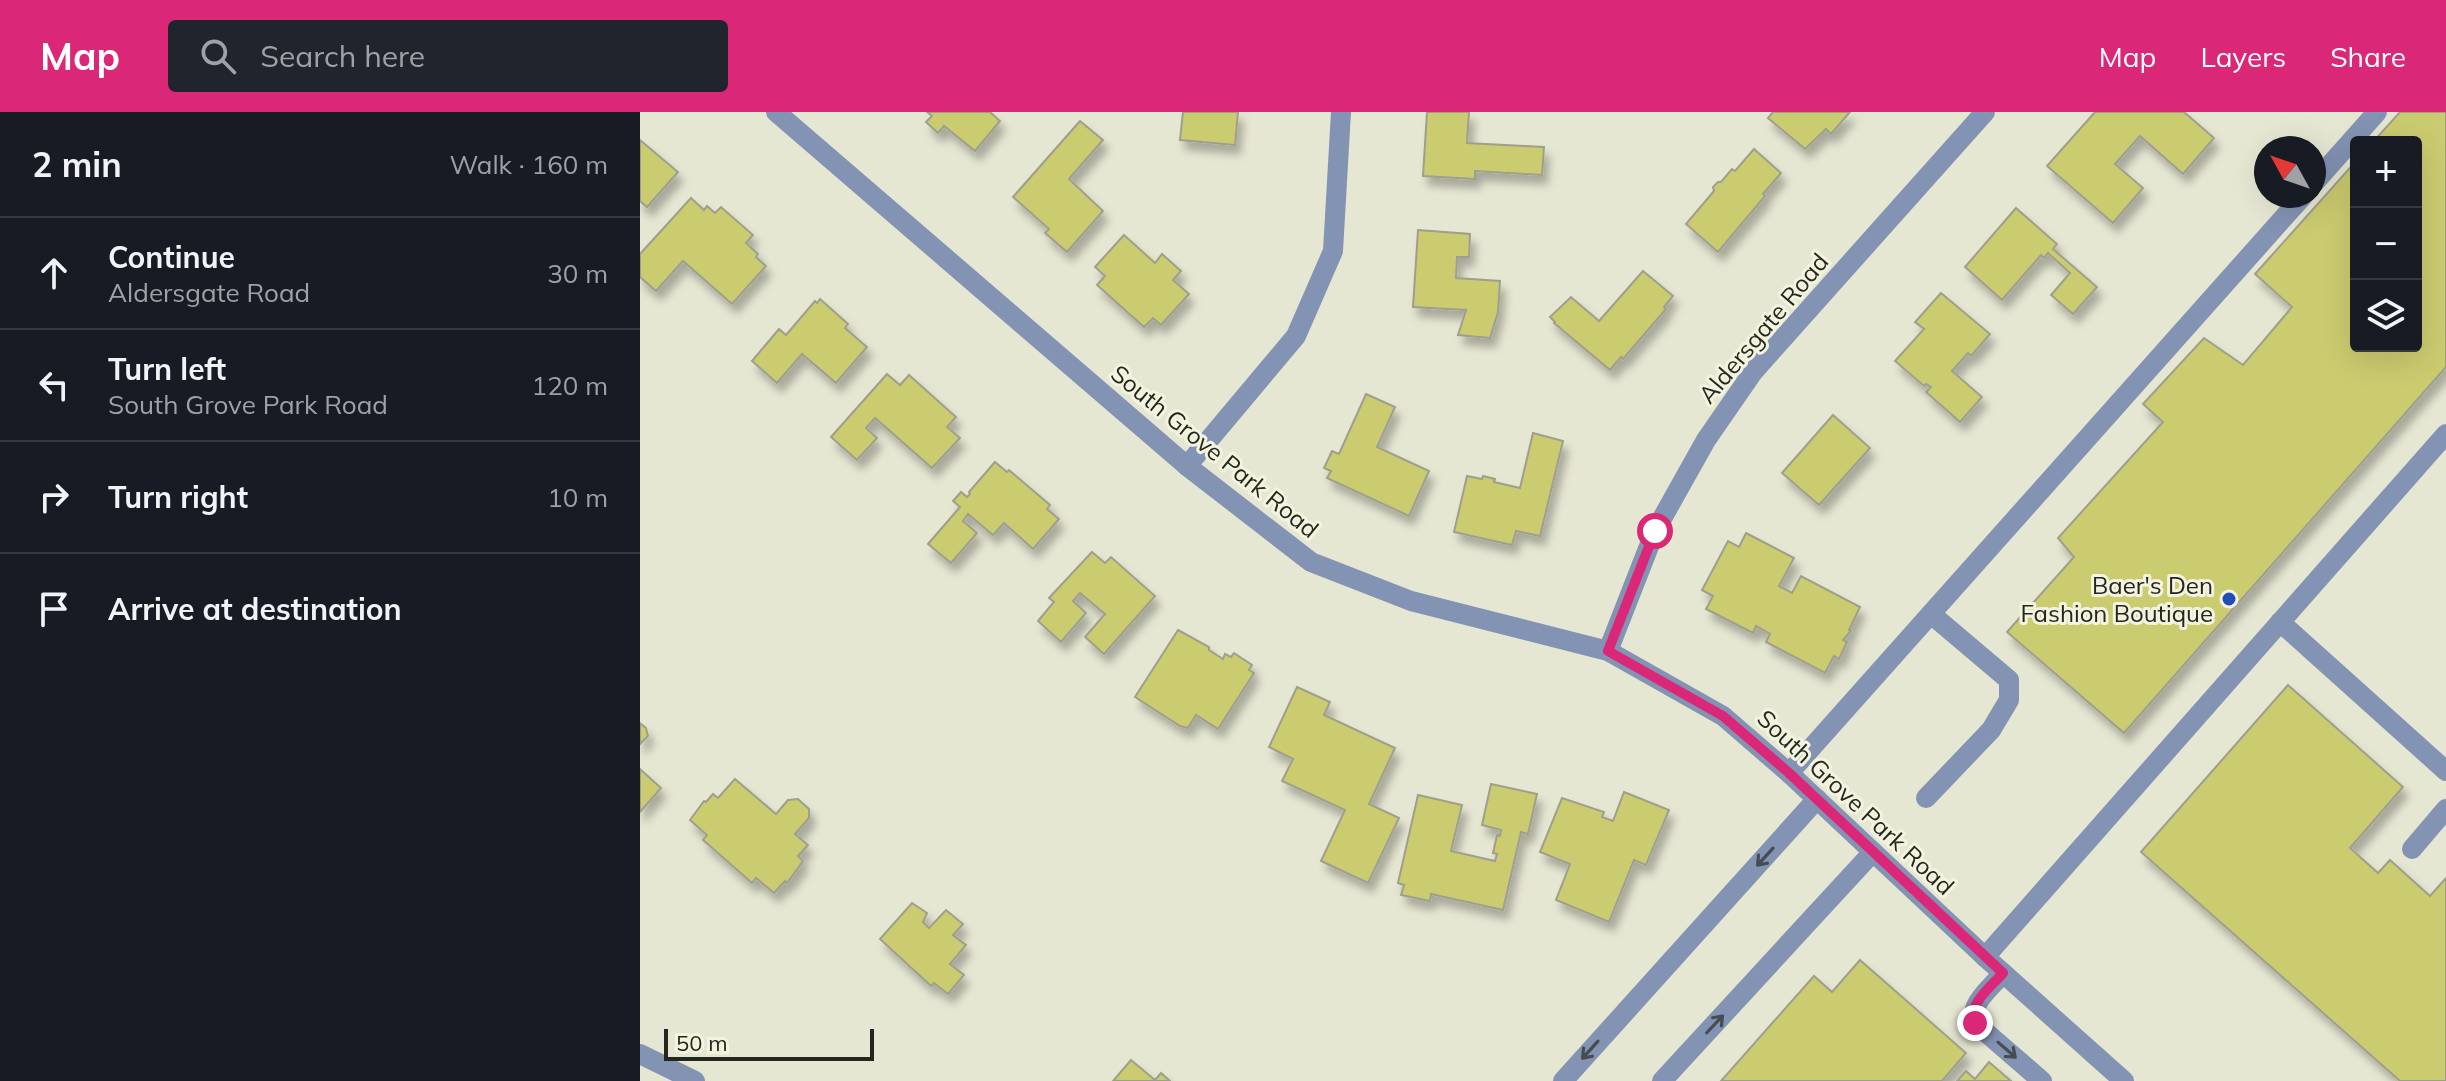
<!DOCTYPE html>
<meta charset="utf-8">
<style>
:root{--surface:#171b24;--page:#20242c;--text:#f1f3f6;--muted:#9ea1a6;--line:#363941;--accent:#db2777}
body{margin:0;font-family:Mulish,sans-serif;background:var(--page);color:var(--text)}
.controls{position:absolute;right:24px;top:24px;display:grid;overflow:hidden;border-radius:8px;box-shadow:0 8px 32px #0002}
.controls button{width:72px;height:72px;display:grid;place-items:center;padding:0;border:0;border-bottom:2px solid var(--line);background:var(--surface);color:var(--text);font:40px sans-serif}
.compass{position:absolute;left:1614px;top:24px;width:72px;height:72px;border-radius:50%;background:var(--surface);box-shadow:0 8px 32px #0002;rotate:310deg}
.scale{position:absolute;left:24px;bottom:20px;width:210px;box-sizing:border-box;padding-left:8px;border:4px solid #25261e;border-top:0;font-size:22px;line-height:28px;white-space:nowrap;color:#25261e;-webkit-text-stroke:6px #f3f4e0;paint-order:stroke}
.stop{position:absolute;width:24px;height:24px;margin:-18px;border:6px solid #db2777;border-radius:50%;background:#fff}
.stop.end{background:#db2777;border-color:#fff;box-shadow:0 2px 8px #0008}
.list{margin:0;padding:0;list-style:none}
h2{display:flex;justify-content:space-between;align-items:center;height:104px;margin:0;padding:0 32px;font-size:34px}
h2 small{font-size:26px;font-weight:400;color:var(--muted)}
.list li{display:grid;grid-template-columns:52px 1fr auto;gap:24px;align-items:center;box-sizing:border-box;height:112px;padding:0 32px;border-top:2px solid var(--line)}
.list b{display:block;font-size:30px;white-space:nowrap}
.list p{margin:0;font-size:26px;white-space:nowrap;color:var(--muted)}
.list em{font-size:26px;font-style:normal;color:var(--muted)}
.icon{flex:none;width:44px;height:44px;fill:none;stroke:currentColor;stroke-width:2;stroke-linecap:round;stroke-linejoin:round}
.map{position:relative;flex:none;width:1806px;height:969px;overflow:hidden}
header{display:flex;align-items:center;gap:48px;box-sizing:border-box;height:112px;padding:0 40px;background:var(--accent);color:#fff}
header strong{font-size:38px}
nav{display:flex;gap:44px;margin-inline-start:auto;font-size:28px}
.search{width:560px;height:72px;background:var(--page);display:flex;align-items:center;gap:20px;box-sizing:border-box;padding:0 28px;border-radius:8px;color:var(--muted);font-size:30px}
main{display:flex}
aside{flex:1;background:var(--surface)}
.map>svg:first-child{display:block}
.building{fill:#cbcb70;stroke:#9e9f8d;stroke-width:2;filter:url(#shadow)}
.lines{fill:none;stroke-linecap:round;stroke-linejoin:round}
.minor{stroke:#8393b3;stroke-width:20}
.oneway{stroke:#464c52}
.route{stroke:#db2777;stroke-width:10}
.poi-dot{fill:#234dbb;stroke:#f3f4e0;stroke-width:3}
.labels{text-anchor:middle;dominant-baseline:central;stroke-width:6;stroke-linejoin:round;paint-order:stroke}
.street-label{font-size:24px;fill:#25261e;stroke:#f3f4e0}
.poi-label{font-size:24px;fill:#25261e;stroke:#f3f4e0;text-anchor:end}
</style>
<header>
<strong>Map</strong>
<div class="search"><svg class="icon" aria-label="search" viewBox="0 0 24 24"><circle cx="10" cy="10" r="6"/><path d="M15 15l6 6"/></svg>Search here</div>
<nav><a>Map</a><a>Layers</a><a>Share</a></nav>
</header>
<main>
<aside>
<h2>2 min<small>Walk · 160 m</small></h2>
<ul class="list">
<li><svg class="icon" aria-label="ahead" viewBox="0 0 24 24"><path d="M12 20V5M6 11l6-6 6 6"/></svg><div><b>Continue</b><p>Aldersgate Road</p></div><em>30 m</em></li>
<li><svg class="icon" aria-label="left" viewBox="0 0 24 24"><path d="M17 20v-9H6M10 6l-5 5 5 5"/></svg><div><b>Turn left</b><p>South Grove Park Road</p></div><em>120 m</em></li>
<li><svg class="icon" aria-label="right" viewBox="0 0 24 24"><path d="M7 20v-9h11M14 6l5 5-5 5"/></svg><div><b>Turn right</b></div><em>10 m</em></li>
<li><svg class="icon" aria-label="arrive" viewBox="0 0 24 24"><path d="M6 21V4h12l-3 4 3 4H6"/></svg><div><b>Arrive at destination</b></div></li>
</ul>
</aside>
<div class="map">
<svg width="1806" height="969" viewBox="0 0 1806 969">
<defs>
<filter id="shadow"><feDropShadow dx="5" dy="9" stdDeviation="4" flood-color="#0004"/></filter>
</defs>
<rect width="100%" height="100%" fill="#e6e7d3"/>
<!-- building -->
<g class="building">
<polygon points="287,0 350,0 360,9 335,39 304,14 298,21 286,10 292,4"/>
<polygon points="543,0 598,0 595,33 540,28"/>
<polygon points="787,0 829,0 827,31 904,35 902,63 835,59 835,67 783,64"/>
<polygon points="1133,0 1210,0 1191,22 1186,17 1165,37 1128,6"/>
<polygon points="1455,0 1544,0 1574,26 1543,62 1500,24 1475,52 1503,76 1473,111 1407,54"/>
<polygon points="1760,0 1806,0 1806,255 1484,621 1367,520 1434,445 1418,426 1523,310 1503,292 1564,226 1603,253 1652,195 1615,162 1716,49 1716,234 1776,234 1776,30 1733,30"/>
<polygon points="440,9 463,28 429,67 463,99 427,140 405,121 409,117 373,85"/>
<polygon points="0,28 38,60 7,95 0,89"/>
<polygon points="1114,37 1141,61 1123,82 1125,84 1078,140 1046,112 1074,79 1073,75 1078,70 1081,70 1092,57 1095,59"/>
<polygon points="51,86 64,98 67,94 75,101 81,95 113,123 106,131 118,142 116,145 126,154 92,192 43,149 16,179 0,165 0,142"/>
<polygon points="1376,96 1417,132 1413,137 1457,175 1433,202 1411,183 1430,161 1408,141 1404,146 1401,143 1362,188 1325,155"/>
<polygon points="778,118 830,122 829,145 817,145 816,166 860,169 858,200 850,226 818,223 826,198 773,195"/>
<polygon points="484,123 515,151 522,142 541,159 533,168 549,182 521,213 513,206 504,215 457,173 465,164 455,155"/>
<polygon points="1003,159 1033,184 1024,195 1026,197 983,247 981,245 970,258 914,211 915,210 910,205 931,185 959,209"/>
<polygon points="1301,181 1350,222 1331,244 1328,241 1312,259 1342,285 1320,310 1286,280 1291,275 1286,272 1284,274 1255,249 1284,217 1275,210"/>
<polygon points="180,187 208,212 205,216 227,235 196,271 162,242 137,271 112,249 139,217 146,223 175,189 177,191"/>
<polygon points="247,262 260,273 269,263 316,305 307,315 320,326 292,356 235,306 226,316 237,326 217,348 191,325"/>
<polygon points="726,282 755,295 737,335 789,359 769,404 687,366 691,359 684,356 692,339 699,342"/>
<polygon points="1193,303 1230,336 1179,393 1142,361"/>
<polygon points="893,321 923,329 900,424 876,419 872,433 814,420 827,364 842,367 843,364 855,367 854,370 880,376"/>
<polygon points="355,350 367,360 369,358 410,393 407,397 419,407 393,437 364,411 353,423 328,402 323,409 337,421 311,451 288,432 320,395 313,389 321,380 327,385 330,382 329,380"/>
<polygon points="1106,421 1154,446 1139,474 1152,481 1161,464 1220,495 1209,518 1211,519 1203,528 1207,530 1199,547 1194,544 1185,561 1126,530 1130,522 1116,514 1113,521 1066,497 1073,484 1062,478 1088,429 1099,435"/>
<polygon points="452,440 465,451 471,445 515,484 464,542 445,525 465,502 440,481 433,489 446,501 421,530 398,509 414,490 409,486"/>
<polygon points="538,518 569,535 569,538 583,547 585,542 591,545 594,541 612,553 609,558 614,561 578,617 556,603 548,616 540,614 495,585"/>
<polygon points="1648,573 1763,675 1710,736 1738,761 1750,748 1790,784 1806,766 1806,969 1760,969 1501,740"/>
<polygon points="657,575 690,590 684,603 755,636 729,692 759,706 728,771 681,749 705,698 642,669 653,647 629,635"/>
<polygon points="0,611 6,616 8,624 0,632"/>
<polygon points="0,657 21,676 0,700"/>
<polygon points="95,667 136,702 148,688 158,687 169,697 169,706 155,722 168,733 158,744 163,749 147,771 145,769 134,781 116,766 112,771 63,728 67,723 50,708 64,689 66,690 73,682 78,686"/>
<polygon points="851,672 897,682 888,722 881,720 863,798 791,782 790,789 761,783 764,773 758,771 778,683 822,693 811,739 855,749 857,742 853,741 857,723 860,724 861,718 842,713"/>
<polygon points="984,680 1029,698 1006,753 994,748 969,810 916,788 930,752 900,740 922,686 964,700 962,705 973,709"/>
<polygon points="272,791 287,801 283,810 289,816 306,798 323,812 313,823 326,833 310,852 324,863 308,882 294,871 291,874 240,827"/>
<polygon points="1220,848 1326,941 1302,969 1081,969 1174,864 1192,880"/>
<polygon points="491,948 515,968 521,961 530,969 473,969"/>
<polygon points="1349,950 1371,969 1317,969 1326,959 1335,967"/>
</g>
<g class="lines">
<!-- minor -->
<g class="minor">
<polyline points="136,0 547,354 671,450 771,489 968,539 1083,604 1149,661 1345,845 1484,969"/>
<polyline points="1674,71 1737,0"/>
<polyline points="547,354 656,224 693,139 701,0"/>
<polyline points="1640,510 1806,659"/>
<polyline points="968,539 1015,419 1066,328 1113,260 1345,0"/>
<polyline points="1149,661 1663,84"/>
<polyline points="1286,686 1351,618 1369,588 1369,568 1291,502"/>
<polyline points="1772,737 1806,697"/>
<polyline points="1345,845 1806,322"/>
<path d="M1363 861C1352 875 1328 892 1335 911L1402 969"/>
<polyline points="0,942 55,969"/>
<polyline points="923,969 1177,687"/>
<polyline points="1022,969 1233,740"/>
</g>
</g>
<!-- one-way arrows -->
<defs><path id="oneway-shaft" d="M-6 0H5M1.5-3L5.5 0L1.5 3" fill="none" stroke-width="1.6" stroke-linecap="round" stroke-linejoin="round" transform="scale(2)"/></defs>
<g class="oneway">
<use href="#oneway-shaft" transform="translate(1125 745) rotate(132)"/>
<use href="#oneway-shaft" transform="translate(1075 912) rotate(-47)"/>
<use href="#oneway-shaft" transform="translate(950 938) rotate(132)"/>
<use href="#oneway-shaft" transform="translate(1367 938) rotate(41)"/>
</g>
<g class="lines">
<!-- route -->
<path class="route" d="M1015 419 968 539 1083 604 1149 661 1363 861C1352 874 1327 892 1335 911"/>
</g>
<!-- markers -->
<circle class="poi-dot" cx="1589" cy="487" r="8"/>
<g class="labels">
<!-- street labels -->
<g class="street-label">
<text transform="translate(1123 216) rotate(-50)">Aldersgate Road</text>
<text transform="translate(575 339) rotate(39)">South Grove Park Road</text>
<text transform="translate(1216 690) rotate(43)">South Grove Park Road</text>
</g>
<!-- poi labels -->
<g class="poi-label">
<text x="1573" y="473">Baer's Den<tspan x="1573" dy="28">Fashion Boutique</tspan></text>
</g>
</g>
</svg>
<div class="controls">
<button>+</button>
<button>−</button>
<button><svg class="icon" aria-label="layers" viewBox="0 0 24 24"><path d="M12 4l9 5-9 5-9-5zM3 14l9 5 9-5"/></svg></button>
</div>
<svg class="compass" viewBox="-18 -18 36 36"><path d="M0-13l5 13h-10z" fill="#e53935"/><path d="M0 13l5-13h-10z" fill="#9ea1a6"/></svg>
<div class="scale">50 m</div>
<div class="stop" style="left:1015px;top:419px"></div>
<div class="stop end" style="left:1335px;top:911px"></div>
</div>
</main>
